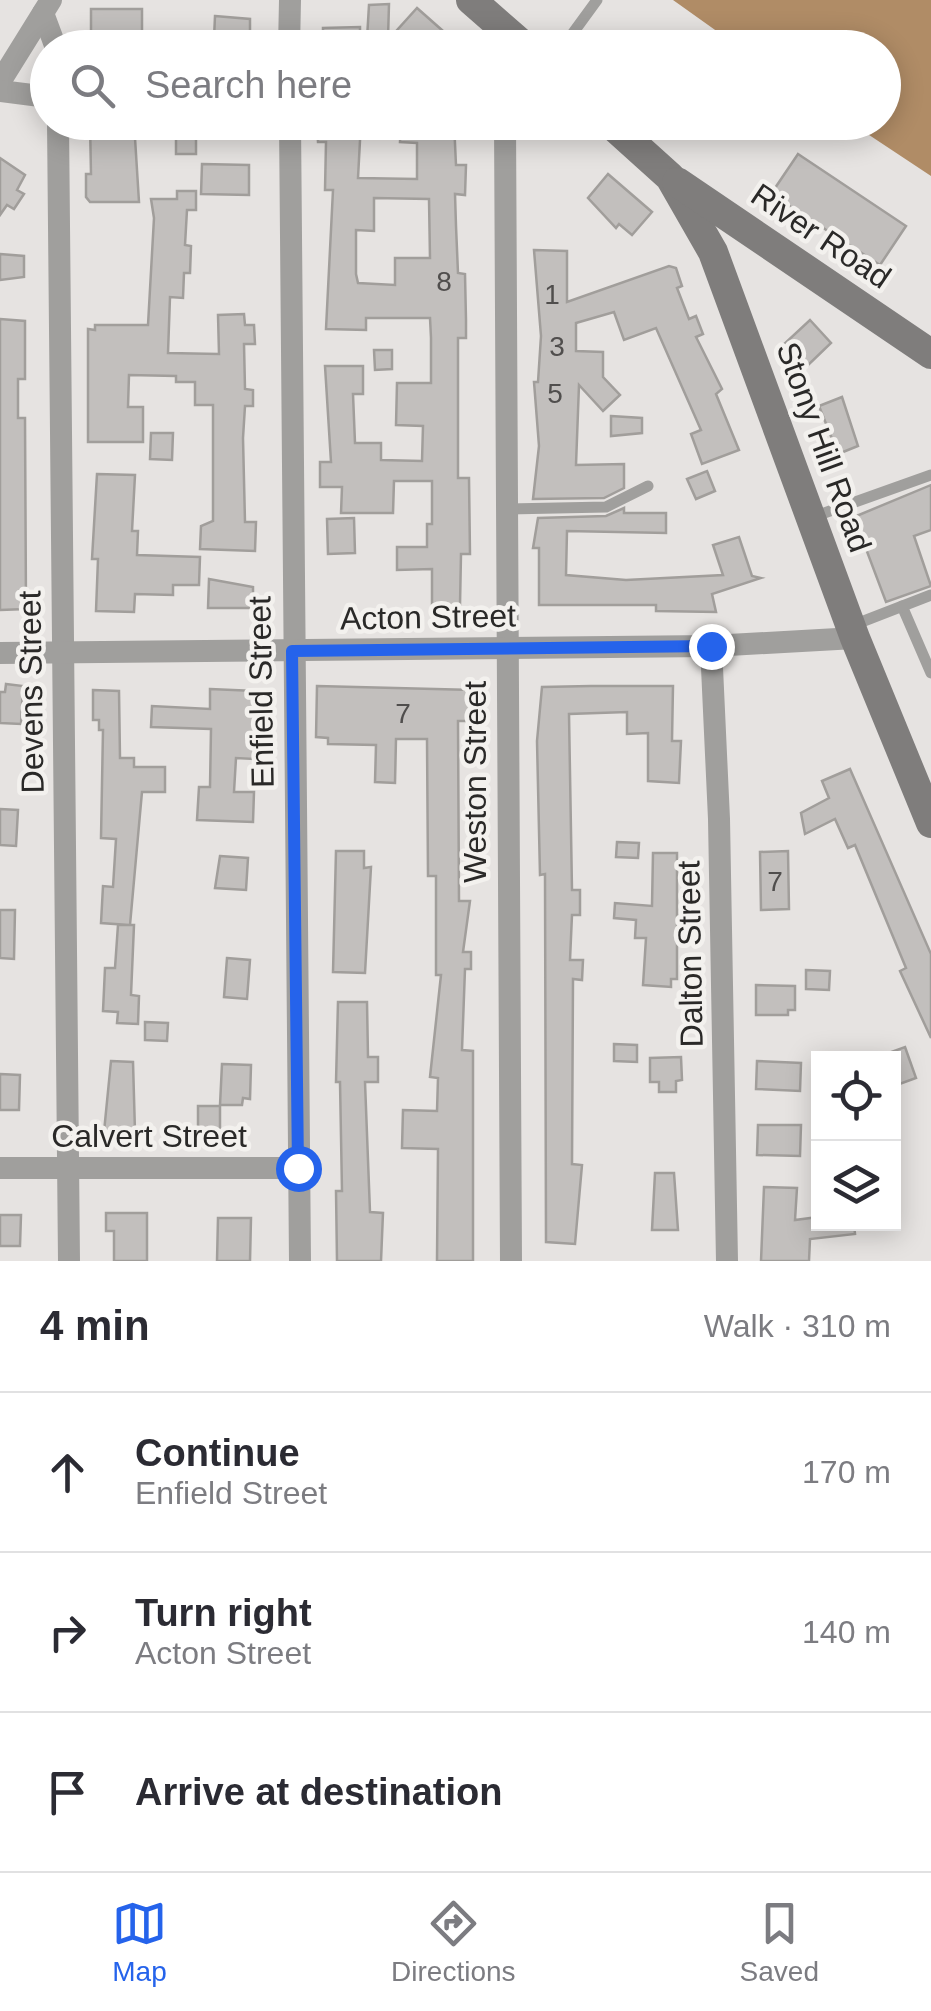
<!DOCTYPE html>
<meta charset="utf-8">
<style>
:root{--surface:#fff;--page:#f7f7f7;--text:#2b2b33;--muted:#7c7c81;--line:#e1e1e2;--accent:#2563eb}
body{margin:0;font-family:Helvetica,sans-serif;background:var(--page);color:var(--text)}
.controls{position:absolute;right:30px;bottom:30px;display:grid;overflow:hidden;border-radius:0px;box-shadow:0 5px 25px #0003}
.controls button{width:90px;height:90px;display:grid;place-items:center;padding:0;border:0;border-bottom:2px solid var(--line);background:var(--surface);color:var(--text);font:50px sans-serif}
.stop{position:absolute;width:30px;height:30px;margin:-22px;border:8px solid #2563eb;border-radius:50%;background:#fff}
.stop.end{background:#2563eb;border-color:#fff;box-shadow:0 2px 10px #0008}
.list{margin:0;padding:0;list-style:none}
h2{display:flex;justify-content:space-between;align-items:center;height:130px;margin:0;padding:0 40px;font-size:42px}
h2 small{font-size:32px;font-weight:400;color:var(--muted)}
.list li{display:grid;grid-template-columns:65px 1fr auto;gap:30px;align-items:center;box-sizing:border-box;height:160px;padding:0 40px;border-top:2px solid var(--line)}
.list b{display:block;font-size:38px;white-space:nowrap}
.list p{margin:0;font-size:32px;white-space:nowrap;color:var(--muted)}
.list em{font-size:32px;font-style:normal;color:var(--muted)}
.icon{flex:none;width:55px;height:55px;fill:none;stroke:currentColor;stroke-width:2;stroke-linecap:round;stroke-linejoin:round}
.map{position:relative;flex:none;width:931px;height:1261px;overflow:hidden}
.search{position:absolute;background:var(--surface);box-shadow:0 5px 25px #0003;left:30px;right:30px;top:30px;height:110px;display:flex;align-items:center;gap:25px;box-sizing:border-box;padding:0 35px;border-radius:55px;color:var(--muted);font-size:38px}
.sheet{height:610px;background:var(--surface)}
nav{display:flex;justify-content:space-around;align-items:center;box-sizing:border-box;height:140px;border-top:2px solid var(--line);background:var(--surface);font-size:28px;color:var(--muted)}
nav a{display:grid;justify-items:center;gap:5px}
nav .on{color:var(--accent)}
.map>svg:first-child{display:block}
.water{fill:#b08c66}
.building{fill:#c2bfbd;stroke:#a19e9b;stroke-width:2.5;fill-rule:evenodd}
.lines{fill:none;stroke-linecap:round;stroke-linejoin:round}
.lane{stroke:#a09f9d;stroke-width:11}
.street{stroke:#a09f9d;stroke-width:22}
.secondary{stroke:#7f7d7c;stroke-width:30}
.route{stroke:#2563eb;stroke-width:12}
.labels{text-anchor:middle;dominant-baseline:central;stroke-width:9;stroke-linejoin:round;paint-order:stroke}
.number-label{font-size:28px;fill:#504e4d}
.street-label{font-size:32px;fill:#2a2928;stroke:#f3f1ee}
</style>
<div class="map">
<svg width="931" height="1261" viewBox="0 0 931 1261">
<rect width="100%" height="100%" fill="#e6e3e1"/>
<!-- water -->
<polygon class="water" points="673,0 931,0 931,176 851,123 884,122 884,48 739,47"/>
<!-- building -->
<g class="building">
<polygon points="389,4 388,39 367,39 369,5"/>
<polygon points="417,8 443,31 429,48 389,39"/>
<polygon points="91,9 142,9 142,35 91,36"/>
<polygon points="215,16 250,19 250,37 214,39"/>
<polygon points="360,27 360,48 323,48 323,28"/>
<polygon points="90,122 134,122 139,202 90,202 86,197 86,174 91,174"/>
<path d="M317 122H361L358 178 417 179V143L400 142 401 122H454L456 165H466L465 195 455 194 456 226 458 273 465 274 466 320V338H458V478H469L470 554H461L460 605 449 608H432V569L397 570V547H427V524H432V481H394L393 513H341L342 487H320V462H331L325 366H363V394H353L355 443H381V460L422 461 423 426 396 425 397 383H431V338L430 318H366V330L326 329 333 190H325L326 142H318ZM374 198 429 199 430 258H395V285L358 283 356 274V230L374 231Z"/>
<polygon points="196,134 196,154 176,154 176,135"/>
<polygon points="798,154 906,226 880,265 771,194"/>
<polygon points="0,158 25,175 17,190 24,194 14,209 7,205 0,215"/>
<polygon points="202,164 249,165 249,195 201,194"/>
<polygon points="608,174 652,212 632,235 619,224 616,228 588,198"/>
<polygon points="177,191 196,191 196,210 187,210 185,245 191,246 190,273 184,273 183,298 170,297 168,353 219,354 218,315 244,314 245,325 254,325 255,344 244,344 245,389 253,390 253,406 245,406 243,438 245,522 256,522 255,551 200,549 201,526 213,521 213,405 195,405 195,382 176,382 176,376 129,375 128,407 143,407 143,442 88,442 88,329 95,330 95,325 148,325 154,218 151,199 177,199"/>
<polygon points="534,250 567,251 567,302 669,266 676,268 682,286 677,288 689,319 696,316 703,334 696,337 722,389 716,394 739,450 702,464 691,434 701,430 656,328 624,340 614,312 576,323 576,351 603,352 603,377 620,395 603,411 579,385 576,465 624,464 624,488 604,498 533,499 539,446 534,382 538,382 541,336"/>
<polygon points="0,254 24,256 24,277 0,280"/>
<polygon points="0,319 25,321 25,379 18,379 18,418 25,418 26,609 0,610"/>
<polygon points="810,320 831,343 804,369 782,346"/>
<polygon points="374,350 392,350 392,369 375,370"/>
<polygon points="842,397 858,446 838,454 819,406"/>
<polygon points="611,416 642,418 642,433 611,436"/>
<polygon points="151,433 173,433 172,460 150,459"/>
<polygon points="707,471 715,491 696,499 687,479"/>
<polygon points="97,474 135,475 132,531 138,531 137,555 200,557 199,585 173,585 173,595 135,594 134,612 96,611 98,559 92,559"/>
<polygon points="931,485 931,530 914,536 931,586 886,602 854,517"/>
<polygon points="624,508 624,513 666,513 666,533 567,531 566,575 626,580 723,575 713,545 739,537 752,576 761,578 712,594 716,612 656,611 656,605 539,605 539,548 533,548 538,518 606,516"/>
<polygon points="354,518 355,553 328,554 327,519"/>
<polygon points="209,579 253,587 253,608 208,608"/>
<polygon points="6,684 23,686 21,724 0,723 0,692 5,692"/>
<polygon points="317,686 473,690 473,721 458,721 459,901 470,901 463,952 471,952 471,969 465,969 462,1050 473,1051 473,1261 437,1261 438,1149 402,1148 403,1110 437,1111 438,1078 430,1077 441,975 436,975 436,876 428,876 427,739 396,739 395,783 375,782 376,745 328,744 328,738 316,737"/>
<polygon points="591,686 673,686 672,741 681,741 679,783 648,781 648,733 627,734 627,712 569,714 572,890 580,890 580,915 572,915 570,960 583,960 582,980 573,979 572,1164 582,1165 575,1244 546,1242 545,874 540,875 537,741 542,687"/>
<polygon points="210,689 258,691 254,759 236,758 234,792 254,792 253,822 197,820 199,787 210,787 211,729 151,727 152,706 210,709"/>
<polygon points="93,690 119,691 120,758 134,758 134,767 165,767 165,792 142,792 130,925 134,925 131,995 139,996 138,1024 117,1023 118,1012 103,1011 105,968 115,968 118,925 129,925 101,923 103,886 113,887 116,839 101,838 103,730 99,730 99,720 93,720"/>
<polygon points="850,769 931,954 931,1038 900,971 906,968 855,845 848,848 835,819 805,834 801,813 829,798 822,781"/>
<polygon points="0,809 18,810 16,846 0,845"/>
<polygon points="617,842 639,843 638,858 616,857"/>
<polygon points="336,851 364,851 364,868 371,867 365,973 333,972"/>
<polygon points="788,851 789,909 761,910 760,852"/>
<polygon points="653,853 677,853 677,979 671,979 671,987 643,985 646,938 635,938 636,920 614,918 615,903 652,906"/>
<polygon points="220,856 248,858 246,890 215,888"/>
<polygon points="0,910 15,910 14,959 0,958"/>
<polygon points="227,958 250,960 247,999 224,997"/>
<polygon points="806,970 830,971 829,990 806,989"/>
<polygon points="756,985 795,986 795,1010 788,1010 788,1015 756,1015"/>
<polygon points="338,1002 367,1002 368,1057 378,1057 378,1082 365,1082 370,1212 383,1213 381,1261 337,1261 336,1191 342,1191 340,1082 336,1082"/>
<polygon points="145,1022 168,1023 167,1041 145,1040"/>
<polygon points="614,1044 637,1045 637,1062 614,1061"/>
<polygon points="905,1047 916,1078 894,1086 891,1052"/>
<polygon points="681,1057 682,1080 676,1081 676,1092 659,1092 659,1082 650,1082 650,1058"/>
<polygon points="111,1061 133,1062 135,1132 104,1132"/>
<polygon points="757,1061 801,1063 800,1091 756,1089"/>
<polygon points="222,1064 251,1065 250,1099 243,1098 242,1105 220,1105"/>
<polygon points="0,1074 20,1075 19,1110 0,1110"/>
<rect x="198" y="1106" width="22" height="23"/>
<polygon points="758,1125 801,1125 800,1156 757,1155"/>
<polygon points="655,1173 674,1173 678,1230 652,1230"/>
<polygon points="764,1187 797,1188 795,1220 818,1217 818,1224 854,1224 855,1234 810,1239 809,1261 761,1261"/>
<polygon points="106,1213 147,1213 147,1261 114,1261 114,1231 106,1231"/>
<polygon points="0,1215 21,1215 20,1246 0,1246"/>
<polygon points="218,1218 251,1218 250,1261 217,1261"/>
</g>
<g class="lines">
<!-- lane -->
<g class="lane">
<polyline points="562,48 597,0"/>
<polyline points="507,509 606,507 648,486"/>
<polyline points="813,517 931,475"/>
<polyline points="902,606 931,673"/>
<polyline points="851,626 931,595"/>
</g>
<!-- street -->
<g class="street">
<polyline points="43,13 56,48"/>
<polyline points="289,48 290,0"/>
<polyline points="0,82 51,0"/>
<polyline points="0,91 48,97"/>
<polyline points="58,122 69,1261"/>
<polyline points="290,122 300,1261"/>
<polyline points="505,122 511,1261"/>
<polyline points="711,646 719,819 727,1261"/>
<polyline points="0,653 711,646 855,638"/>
<polyline points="0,1168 298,1168"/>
</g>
<!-- secondary -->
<g class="secondary">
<polyline points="471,0 526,48"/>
<polyline points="609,122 670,177 713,252 855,638 931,823"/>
<polyline points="677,182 931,354"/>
</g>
</g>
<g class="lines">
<!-- route -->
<polyline class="route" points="298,1168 292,651 711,646"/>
</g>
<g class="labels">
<!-- number labels -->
<g class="number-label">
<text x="444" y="281">8</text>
<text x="552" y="294">1</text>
<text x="557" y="346">3</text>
<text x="555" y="393">5</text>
<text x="403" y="713">7</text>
<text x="775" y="881">7</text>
</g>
<!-- street labels -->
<g class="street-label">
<text transform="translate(821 236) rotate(34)">River Road</text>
<text transform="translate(824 447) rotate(70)">Stony Hill Road</text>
<text transform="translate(428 617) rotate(-1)">Acton Street</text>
<text transform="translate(31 692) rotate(-91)">Devens Street</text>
<text transform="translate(261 692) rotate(-91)">Enfield Street</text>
<text transform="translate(475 782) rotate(-90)">Weston Street</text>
<text transform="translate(690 954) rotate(-91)">Dalton Street</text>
<text x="149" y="1136">Calvert Street</text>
</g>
</g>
</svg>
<div class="controls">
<button><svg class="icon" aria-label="locate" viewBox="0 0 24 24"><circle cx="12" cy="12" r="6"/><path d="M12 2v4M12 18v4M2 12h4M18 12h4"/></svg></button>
<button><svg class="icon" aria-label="layers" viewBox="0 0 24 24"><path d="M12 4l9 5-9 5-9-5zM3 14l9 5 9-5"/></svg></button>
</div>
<div class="stop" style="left:298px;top:1168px"></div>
<div class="stop end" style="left:711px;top:646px"></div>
<div class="search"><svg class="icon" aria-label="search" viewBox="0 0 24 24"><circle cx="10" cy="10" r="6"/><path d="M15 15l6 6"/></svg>Search here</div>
</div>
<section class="sheet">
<h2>4 min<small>Walk · 310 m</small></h2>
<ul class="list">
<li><svg class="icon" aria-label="ahead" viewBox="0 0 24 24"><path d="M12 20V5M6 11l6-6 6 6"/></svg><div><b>Continue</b><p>Enfield Street</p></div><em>170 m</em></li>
<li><svg class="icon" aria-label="right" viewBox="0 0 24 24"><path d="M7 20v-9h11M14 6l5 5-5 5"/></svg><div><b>Turn right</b><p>Acton Street</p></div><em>140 m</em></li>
<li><svg class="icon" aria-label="arrive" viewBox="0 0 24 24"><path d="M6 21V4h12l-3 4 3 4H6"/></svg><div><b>Arrive at destination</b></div></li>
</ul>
</section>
<nav>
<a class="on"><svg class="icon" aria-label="map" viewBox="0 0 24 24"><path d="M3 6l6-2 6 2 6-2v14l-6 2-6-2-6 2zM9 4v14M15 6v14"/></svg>Map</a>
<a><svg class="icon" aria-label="directions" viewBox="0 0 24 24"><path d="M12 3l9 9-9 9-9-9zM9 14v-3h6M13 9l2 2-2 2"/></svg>Directions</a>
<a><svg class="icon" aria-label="saved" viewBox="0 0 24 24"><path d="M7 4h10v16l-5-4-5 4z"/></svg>Saved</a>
</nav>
